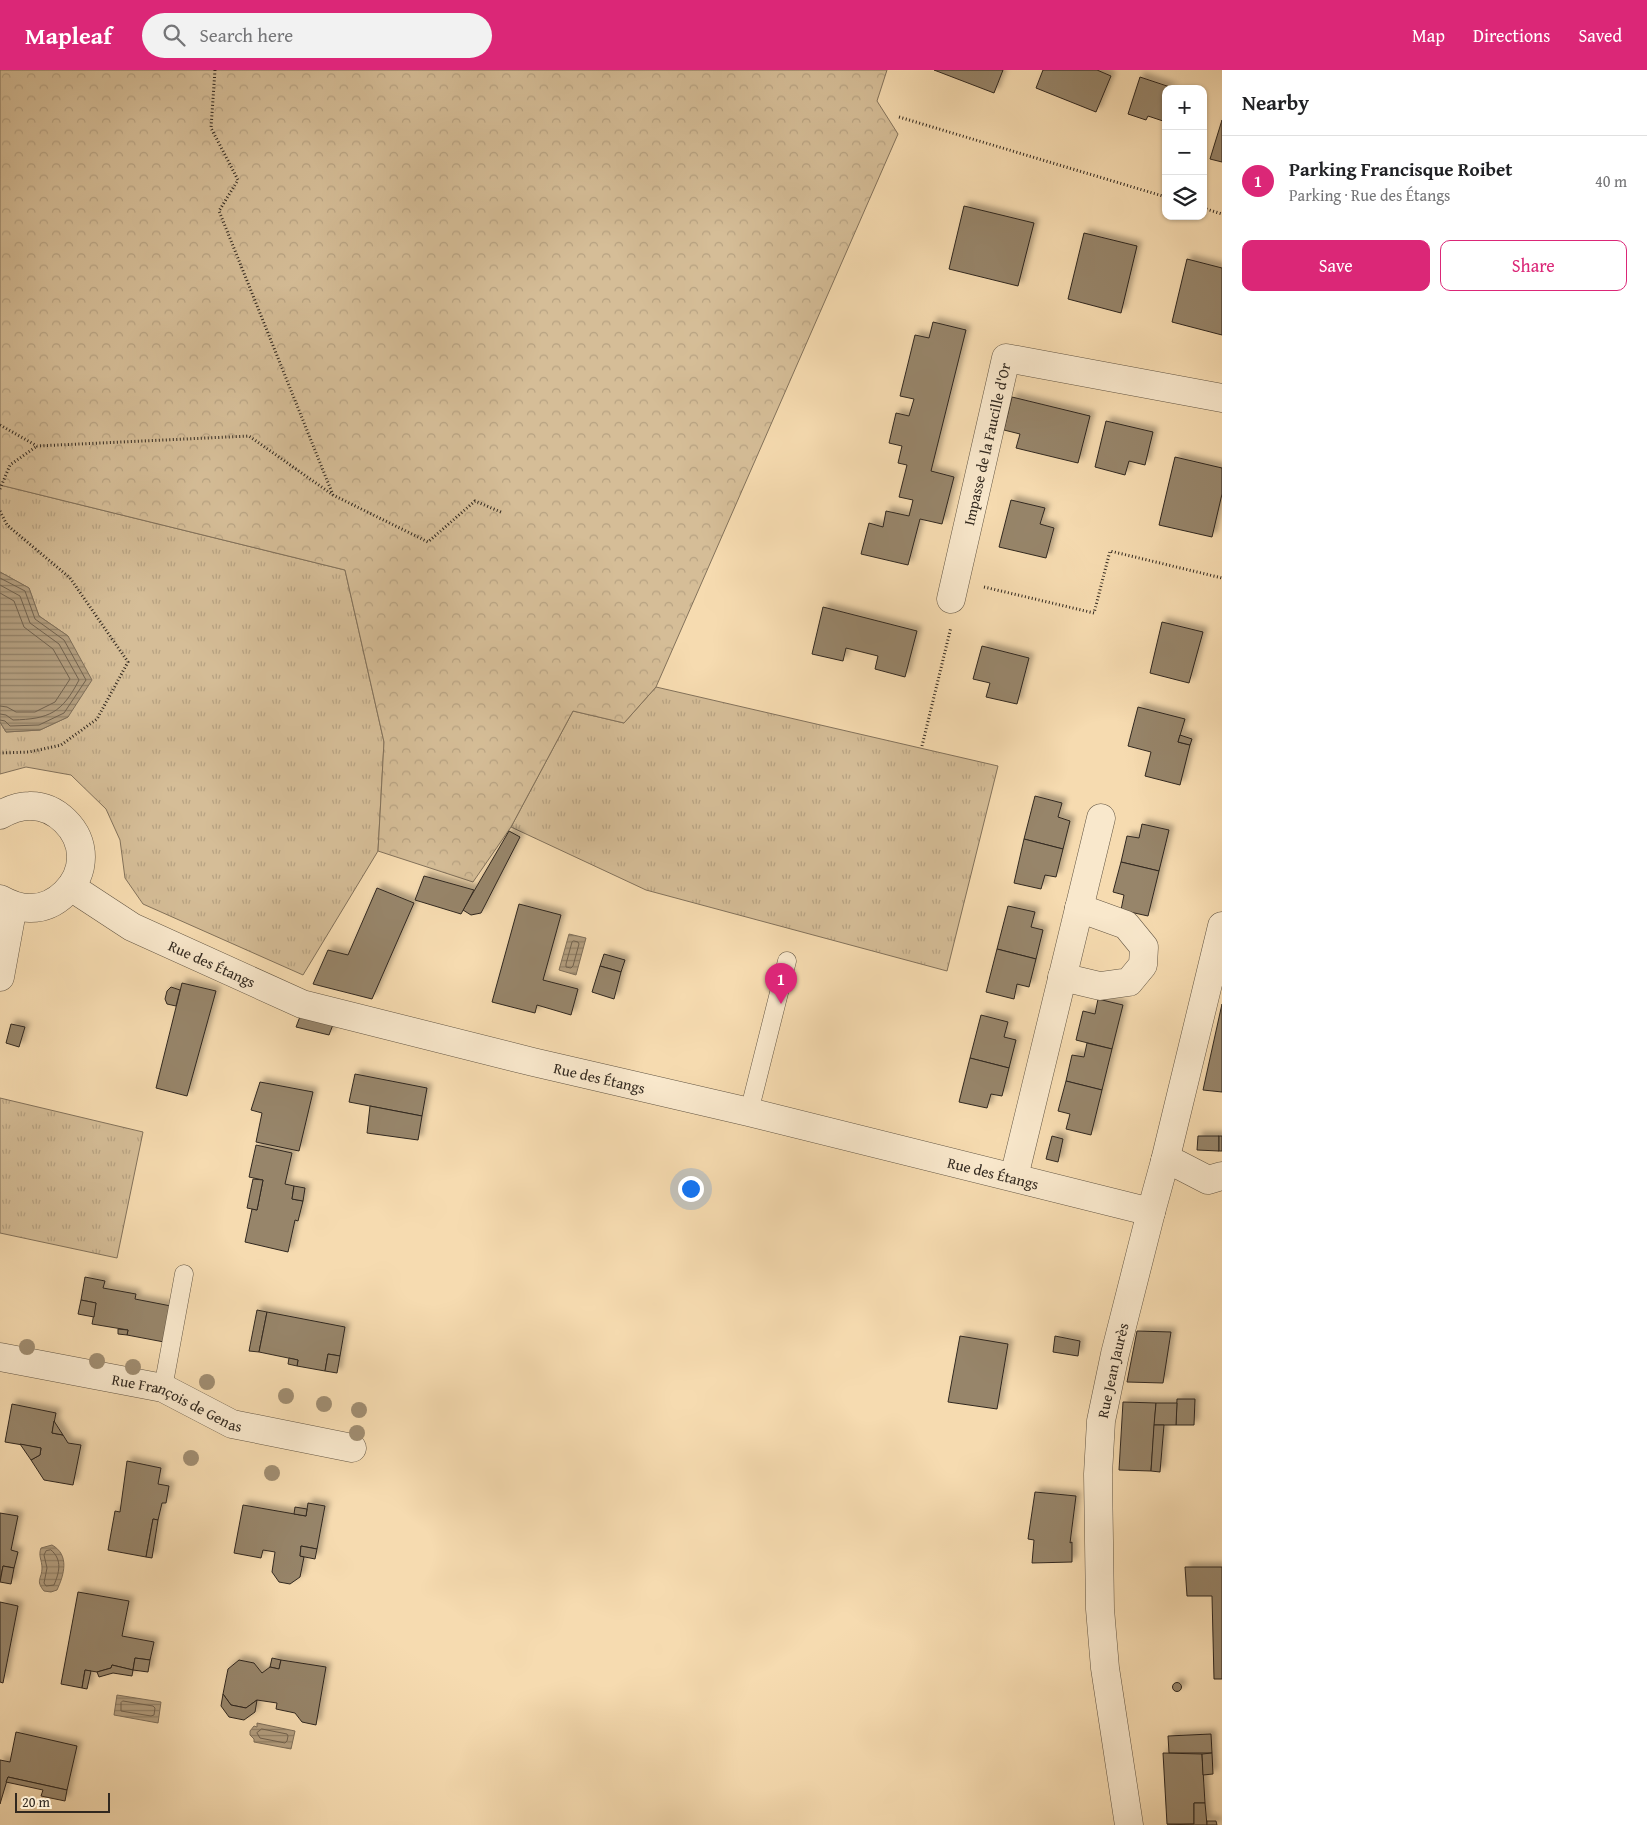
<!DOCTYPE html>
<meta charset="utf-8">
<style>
:root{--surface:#fff;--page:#f2f2f2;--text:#202124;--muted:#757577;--line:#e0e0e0;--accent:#db2777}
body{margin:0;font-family:"Gentium Book Plus",serif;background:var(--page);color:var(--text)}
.controls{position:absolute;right:15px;top:15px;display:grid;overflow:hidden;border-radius:10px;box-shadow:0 1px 4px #0004}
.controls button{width:45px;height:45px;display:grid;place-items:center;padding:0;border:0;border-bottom:1px solid var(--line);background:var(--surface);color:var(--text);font:25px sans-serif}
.scale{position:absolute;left:15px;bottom:12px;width:95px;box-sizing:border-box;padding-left:5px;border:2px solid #31281f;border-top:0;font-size:14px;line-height:18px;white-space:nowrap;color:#31281f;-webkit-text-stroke:4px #f9e8cc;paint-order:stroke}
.you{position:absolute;left:690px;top:1118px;width:18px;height:18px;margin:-12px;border:4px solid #fff;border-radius:50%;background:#1a73e8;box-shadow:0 0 0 8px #1a73e833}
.badge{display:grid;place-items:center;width:32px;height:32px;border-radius:50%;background:var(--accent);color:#fff;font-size:16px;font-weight:700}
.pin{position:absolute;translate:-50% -41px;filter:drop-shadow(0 1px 2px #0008)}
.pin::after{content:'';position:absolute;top:26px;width:18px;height:15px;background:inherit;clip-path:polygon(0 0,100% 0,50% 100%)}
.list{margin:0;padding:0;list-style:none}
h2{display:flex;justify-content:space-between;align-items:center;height:65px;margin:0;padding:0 20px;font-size:21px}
h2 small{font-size:16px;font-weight:400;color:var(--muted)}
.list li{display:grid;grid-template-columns:32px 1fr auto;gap:15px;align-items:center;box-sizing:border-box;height:90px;padding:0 20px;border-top:1px solid var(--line)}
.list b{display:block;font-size:19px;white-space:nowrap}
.list p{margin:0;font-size:16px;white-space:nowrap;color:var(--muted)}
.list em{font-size:16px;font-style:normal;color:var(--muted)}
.actions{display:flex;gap:10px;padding:15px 20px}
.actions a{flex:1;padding:11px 0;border:1px solid var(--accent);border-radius:10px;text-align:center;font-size:18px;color:var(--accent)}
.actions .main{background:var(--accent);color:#fff}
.icon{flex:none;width:28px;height:28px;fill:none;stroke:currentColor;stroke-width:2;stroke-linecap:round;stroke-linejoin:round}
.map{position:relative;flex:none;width:1222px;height:1755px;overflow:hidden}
header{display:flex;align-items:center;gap:30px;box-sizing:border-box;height:70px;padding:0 25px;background:var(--accent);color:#fff}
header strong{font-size:24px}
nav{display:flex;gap:28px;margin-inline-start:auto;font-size:18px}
.search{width:350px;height:45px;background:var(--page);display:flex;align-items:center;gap:12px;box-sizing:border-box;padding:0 18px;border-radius:28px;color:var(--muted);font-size:19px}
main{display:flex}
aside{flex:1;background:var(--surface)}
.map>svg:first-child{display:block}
.grass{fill:url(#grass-tufts);stroke:#83725b}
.forest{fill:url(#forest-crowns);stroke:#83725b}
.water{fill:url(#water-rules);stroke:#7f6f59}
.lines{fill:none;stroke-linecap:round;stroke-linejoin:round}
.shore{stroke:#72634f;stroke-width:1}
.building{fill:#97856a;stroke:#31281f;filter:url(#shadow)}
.service-casing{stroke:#625543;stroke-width:19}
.minor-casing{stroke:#625543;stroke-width:29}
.path{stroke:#31281f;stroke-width:3;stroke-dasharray:1 2.5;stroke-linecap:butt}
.service{stroke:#f9e8cc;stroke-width:18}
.minor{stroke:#f9e8cc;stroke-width:28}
.tree{fill:#a08d71}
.labels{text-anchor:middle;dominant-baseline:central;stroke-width:4;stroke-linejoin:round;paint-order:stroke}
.street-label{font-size:15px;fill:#31281f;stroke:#f9e8cc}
</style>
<header>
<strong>Mapleaf</strong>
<div class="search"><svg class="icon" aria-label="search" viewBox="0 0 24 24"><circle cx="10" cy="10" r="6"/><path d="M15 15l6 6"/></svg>Search here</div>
<nav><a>Map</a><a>Directions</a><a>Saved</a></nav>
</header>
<main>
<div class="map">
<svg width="1222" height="1755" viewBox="0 0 1222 1755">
<defs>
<pattern id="grass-tufts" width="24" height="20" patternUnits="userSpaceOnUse" patternTransform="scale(1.25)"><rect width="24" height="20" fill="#d5bd97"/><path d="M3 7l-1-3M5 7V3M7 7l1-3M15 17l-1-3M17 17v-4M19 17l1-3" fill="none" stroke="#b7a282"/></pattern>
<pattern id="forest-crowns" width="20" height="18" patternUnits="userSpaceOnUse" patternTransform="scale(1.25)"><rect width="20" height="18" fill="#d5bd97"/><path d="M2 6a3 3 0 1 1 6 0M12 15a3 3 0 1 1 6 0" fill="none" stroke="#b7a282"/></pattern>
<pattern id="water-rules" width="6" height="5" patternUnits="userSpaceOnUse" patternTransform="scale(1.25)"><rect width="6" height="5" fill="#b39e7f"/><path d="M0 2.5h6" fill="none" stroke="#928167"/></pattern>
<filter id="shadow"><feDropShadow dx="4.5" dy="-4.5" stdDeviation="2.5" flood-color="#0004"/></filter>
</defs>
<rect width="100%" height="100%" fill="#f6dbb0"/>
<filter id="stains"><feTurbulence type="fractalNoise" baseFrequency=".004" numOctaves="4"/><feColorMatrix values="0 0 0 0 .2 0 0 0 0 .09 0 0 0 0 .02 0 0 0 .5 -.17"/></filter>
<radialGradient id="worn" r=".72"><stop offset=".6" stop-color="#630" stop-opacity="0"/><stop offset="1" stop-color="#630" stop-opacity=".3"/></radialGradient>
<!-- grass -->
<g class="grass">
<polygon points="0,415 345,500 384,672 378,781 303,905 143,834 125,808 120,770 106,739 71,705 26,697 0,704 0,652 6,662 40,660 68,647 68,566 39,546 29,518 0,502"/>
<polygon points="656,617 998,696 947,901 646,820 511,757 573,641 624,653"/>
<polygon points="0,1028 143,1062 117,1188 0,1163"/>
</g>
<!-- forest -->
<polygon class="forest" points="0,0 887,0 877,31 898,64 656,617 624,653 573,641 511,757 473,812 378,781 384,672 345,500 0,415"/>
<!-- water -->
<g class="water">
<polygon points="0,502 29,518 39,546 68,566 92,610 68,647 40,660 6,662 0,652"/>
<polygon points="569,864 586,868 576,905 559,900"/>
<path d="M52 1475C70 1485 64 1505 57 1520L51 1522 44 1521C35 1510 42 1509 42 1498 42 1490 38 1486 41 1478Z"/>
<polygon points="117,1625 161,1632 158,1653 114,1645"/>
<polygon points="257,1653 295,1661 291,1679 254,1672 254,1669 250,1665 250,1661 254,1656 257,1657"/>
</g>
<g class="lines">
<!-- shore -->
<g class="shore">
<polyline points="0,508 25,521 35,549 64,570 86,610 64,643 39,655 10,656 5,651 0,650"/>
<path d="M0 515 20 526 30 553 59 574 79 610C62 643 49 649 13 650L6 645 0 644"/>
<polyline points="0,523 14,531 24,557 53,579 70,609 55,632 35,642 16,642 7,637 0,636"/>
<polygon points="574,871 578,872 579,874 573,896 571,898 566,897 566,894 572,872"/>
<path d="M51 1480C63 1490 59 1503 54 1515L46 1516 44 1513 47 1498 44 1485 46 1481Z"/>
<polygon points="123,1631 153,1636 155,1638 154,1645 151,1646 121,1641 121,1633"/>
<polygon points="262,1659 287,1664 288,1666 287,1671 285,1673 260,1668 257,1663"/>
</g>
</g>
<!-- building -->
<g class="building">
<polygon points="934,0 1003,0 994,23"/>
<polygon points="1043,0 1097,0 1111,6 1096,42 1036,18"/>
<polygon points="1140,7 1173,18 1166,19 1166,52 1148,46 1146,50 1128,44"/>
<polygon points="1222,50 1222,92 1210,89"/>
<polygon points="964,136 1034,153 1018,216 949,199"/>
<polygon points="1084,163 1137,176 1121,243 1068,229"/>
<polygon points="1187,189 1222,198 1222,265 1172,252"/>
<polygon points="933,252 966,260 931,401 954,407 942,454 920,449 908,495 861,484 869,453 883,457 886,441 909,446 913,430 899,427 907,395 898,393 902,376 889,373 896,343 909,346 914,329 900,326 915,265 929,268"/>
<polygon points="1012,327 1090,346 1078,393 1016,378 1020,364 1004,360"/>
<polygon points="1106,351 1153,362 1145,395 1129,391 1125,405 1095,397"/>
<polygon points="1175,387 1222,398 1222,424 1212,467 1159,455"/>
<polygon points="1011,430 1045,438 1040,454 1054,458 1046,488 999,477"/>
<polygon points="823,537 917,561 905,607 875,599 878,586 846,578 843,591 812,584"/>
<polygon points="1162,552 1203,562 1189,613 1150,603"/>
<polygon points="982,576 1029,588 1017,634 986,627 990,613 973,609"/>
<polygon points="1138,637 1185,649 1178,672 1190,675 1180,715 1145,706 1151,682 1128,676"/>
<polygon points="1180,665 1192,669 1190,675 1178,672"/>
<polygon points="1035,726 1062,733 1058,747 1070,751 1063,779 1024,769"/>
<polygon points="1142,754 1169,760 1159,801 1121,792 1127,766 1139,768"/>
<polygon points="509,761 520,767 481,843 471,845 463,840"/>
<polygon points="1024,769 1063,779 1056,807 1045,805 1041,819 1014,813"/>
<polygon points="1121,792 1159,801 1148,846 1121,840 1124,825 1113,822"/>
<polygon points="424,806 474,820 461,844 415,830"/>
<polygon points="377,818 414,833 372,929 313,914 328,880 348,885"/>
<polygon points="519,834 561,845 543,910 578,919 571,945 537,935 535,943 492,932"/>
<polygon points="1008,836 1035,842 1031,857 1043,860 1036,889 997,879"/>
<polygon points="997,879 1036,889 1029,917 1017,914 1014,929 986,922"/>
<polygon points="604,884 625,890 621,902 600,896"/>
<polygon points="600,896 621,902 614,929 592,922"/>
<polygon points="182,913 216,921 187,1026 156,1018"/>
<polygon points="171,917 180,920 176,936 167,934 165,929 167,921"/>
<polygon points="1098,929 1123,935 1112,979 1076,970 1083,941 1095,944"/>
<polygon points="1222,934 1222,1022 1203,1020"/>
<polygon points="301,944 334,952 329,965 296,957"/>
<polygon points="981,945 1008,952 1004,967 1016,970 1009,998 970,988"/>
<polygon points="11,954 25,957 19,977 6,973"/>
<polygon points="1087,973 1112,979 1102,1020 1066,1011 1072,985 1084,987"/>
<polygon points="970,988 1009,998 1002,1026 991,1024 987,1038 959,1032"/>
<polygon points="355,1004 427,1018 422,1046 349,1032"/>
<polygon points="1066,1011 1102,1020 1091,1065 1066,1059 1070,1044 1058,1041"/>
<polygon points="260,1012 313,1022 299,1081 256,1072 262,1043 251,1040"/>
<polygon points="370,1036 422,1046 418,1070 367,1063"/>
<polygon points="1052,1066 1063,1069 1058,1092 1046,1089"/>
<polygon points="1198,1066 1219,1066 1219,1081 1197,1080"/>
<rect x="1219" y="1066" width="3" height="15"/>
<polygon points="256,1075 292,1083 285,1114 294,1116 292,1129 303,1131 298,1151 295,1150 288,1182 245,1172 252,1139 257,1140 263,1110 249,1107"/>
<polygon points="253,1109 263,1110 257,1140 247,1138"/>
<polygon points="294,1116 305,1118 303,1131 292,1129"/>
<polygon points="85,1207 105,1211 103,1218 136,1224 135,1229 171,1236 164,1272 127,1265 128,1260 92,1254 96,1233 81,1230"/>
<polygon points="81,1230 96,1233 94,1247 78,1244"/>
<polygon points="257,1240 267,1242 259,1282 249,1281"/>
<polygon points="267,1242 345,1257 340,1286 328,1284 325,1301 297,1296 298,1290 259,1282"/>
<polygon points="118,1259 128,1260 127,1265 118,1264"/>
<polygon points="1137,1261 1171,1262 1163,1313 1127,1312"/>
<polygon points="960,1266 1008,1274 997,1339 948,1332"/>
<polygon points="1055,1266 1080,1271 1078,1286 1053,1282"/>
<polygon points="328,1284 340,1286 337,1303 325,1301"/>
<polygon points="289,1288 298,1290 297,1296 288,1294"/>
<polygon points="1177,1329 1195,1329 1194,1355 1176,1355"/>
<polygon points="1123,1332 1156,1333 1151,1401 1119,1400"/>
<polygon points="1156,1333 1177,1333 1176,1355 1154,1355"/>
<polygon points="12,1334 56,1343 52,1363 63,1365 68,1373 81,1375 73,1415 44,1410 31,1390 40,1385 41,1378 5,1372"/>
<polygon points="54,1351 63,1365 52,1363"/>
<polygon points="1154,1355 1164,1355 1160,1402 1151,1401"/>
<polygon points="20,1374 41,1378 40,1385 31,1390"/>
<polygon points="127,1391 161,1398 158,1414 169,1416 166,1433 162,1433 158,1450 153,1449 146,1487 108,1480 115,1441 120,1442"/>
<polygon points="1035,1422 1076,1426 1070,1473 1072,1472 1072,1492 1032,1493 1034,1470 1028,1469"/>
<polygon points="308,1433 325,1436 317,1479 301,1476 300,1486 304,1487 300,1507 290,1514 279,1512 272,1502 275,1482 263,1480 261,1488 234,1483 243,1435 306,1446"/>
<polygon points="295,1437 307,1439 306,1446 294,1444"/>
<polygon points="0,1443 18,1446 11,1480 18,1482 14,1498 3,1496 0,1512"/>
<polygon points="153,1449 158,1450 152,1488 146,1487"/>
<polygon points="301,1476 317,1479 315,1489 300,1486"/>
<polygon points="3,1496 14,1498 11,1514 0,1512"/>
<polygon points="1185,1497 1222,1497 1222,1609 1214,1609 1212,1526 1187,1526"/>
<polygon points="78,1522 129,1531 122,1566 154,1572 150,1590 135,1588 133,1600 112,1595 111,1598 97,1602 85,1600 82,1618 61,1614"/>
<polygon points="0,1532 18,1536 3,1613 0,1612"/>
<polygon points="135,1588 150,1590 148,1602 133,1600"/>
<polygon points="272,1588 281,1590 279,1599 270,1597"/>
<polygon points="239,1590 254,1593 262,1603 270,1597 279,1599 281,1590 326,1597 316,1655 302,1652 295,1643 276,1639 277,1633 257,1630 246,1638 231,1635 223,1624 228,1599"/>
<polygon points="112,1595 133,1600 132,1606 113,1603 99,1607 97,1602 111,1598"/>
<polygon points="85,1600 91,1601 87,1619 82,1618"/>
<circle cx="1177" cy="1617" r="4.5"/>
<polygon points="223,1624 231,1635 246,1638 257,1630 255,1642 244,1650 229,1647 221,1636"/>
<polygon points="16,1662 77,1676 67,1720 8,1707 0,1734 0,1690 10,1692"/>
<polygon points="1211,1664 1212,1683 1169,1683 1168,1666"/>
<polygon points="1163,1683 1202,1684 1205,1733 1194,1733 1194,1754 1167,1754"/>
<polygon points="1212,1683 1213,1704 1203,1705 1202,1684"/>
<polygon points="8,1707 67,1720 65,1731 41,1726 43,1720 6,1712"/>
<polygon points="1194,1733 1205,1733 1207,1755 1167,1755 1194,1754"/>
<polygon points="1207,1751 1216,1751 1217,1755 1207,1755"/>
</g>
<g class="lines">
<!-- service casing -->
<g class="service-casing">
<g id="service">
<polyline points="749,1042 787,891"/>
<polyline points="163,1318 184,1204"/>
</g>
</g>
<!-- minor casing -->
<g class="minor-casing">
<g id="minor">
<path id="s1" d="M951 529 1006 288 1222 328"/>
<path d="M0 745C9 740 18 736 29 736 56 735 81 760 81 787 81 814 56 839 29 838 19 838 9 834 0 829"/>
<path id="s2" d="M71 817 132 857 302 934 533 992 749 1042 1151 1142"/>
<polyline points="0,907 13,836"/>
<polyline points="1062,907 1100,916 1129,912 1143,895 1144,877 1126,855 1079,838"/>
<polyline points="1165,1091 1177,1094 1208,1110 1222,1106"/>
<polyline points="1014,1107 1101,748"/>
<path id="s3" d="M0 1287 163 1318 232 1354 352 1378"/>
<path id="s4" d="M1129 1755 1105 1598 1100 1539 1098 1404 1101 1351 1115 1284 1151 1142 1165 1091 1222 856"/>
</g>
</g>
<!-- path -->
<g class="path">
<polyline points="215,0 211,58 238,110 219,141 333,425"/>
<polyline points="899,47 1166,127"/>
<polyline points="1203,138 1222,144"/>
<polyline points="0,355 37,376 249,366 333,425 428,472 475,431 503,443"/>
<polyline points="0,419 10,395 37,376"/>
<polyline points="0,441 7,455 70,508 128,592 97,649 61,675 29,682 0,683"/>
<polyline points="984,517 1094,543 1110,481 1222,508"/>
<polyline points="922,676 951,557"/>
</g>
<!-- service -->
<use href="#service" class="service"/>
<!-- minor -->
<use href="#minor" class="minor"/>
</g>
<!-- trees -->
<g class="tree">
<circle cx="27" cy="1277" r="8"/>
<circle cx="97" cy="1291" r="8"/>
<circle cx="133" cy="1297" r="8"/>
<circle cx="207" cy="1312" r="8"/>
<circle cx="286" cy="1326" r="8"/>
<circle cx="324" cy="1334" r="8"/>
<circle cx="359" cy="1340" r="8"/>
<circle cx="357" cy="1363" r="8"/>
<circle cx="191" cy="1388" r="8"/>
<circle cx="272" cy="1403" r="8"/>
</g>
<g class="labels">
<!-- street labels -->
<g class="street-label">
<text stroke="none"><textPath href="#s1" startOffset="159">Impasse de la Faucille d'Or</textPath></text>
<text stroke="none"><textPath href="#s2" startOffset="161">Rue des Étangs</textPath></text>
<text stroke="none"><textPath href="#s2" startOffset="566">Rue des Étangs</textPath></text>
<text stroke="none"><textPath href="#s2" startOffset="971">Rue des Étangs</textPath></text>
<text stroke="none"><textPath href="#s4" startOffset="458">Rue Jean Jaurès</textPath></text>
<text stroke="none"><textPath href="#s3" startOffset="184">Rue François de Genas</textPath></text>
</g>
</g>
<rect width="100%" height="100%" filter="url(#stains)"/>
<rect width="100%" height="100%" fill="url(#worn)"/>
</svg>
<div class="controls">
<button>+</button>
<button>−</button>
<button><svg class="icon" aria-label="layers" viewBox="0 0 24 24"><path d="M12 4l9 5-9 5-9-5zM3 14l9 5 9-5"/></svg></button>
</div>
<div class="scale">20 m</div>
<div class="you"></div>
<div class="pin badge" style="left:781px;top:934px">1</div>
</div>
<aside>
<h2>Nearby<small></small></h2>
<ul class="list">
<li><span class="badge">1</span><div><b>Parking Francisque Roibet</b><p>Parking · Rue des Étangs</p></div><em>40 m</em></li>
</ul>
<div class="actions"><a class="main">Save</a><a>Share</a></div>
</aside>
</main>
